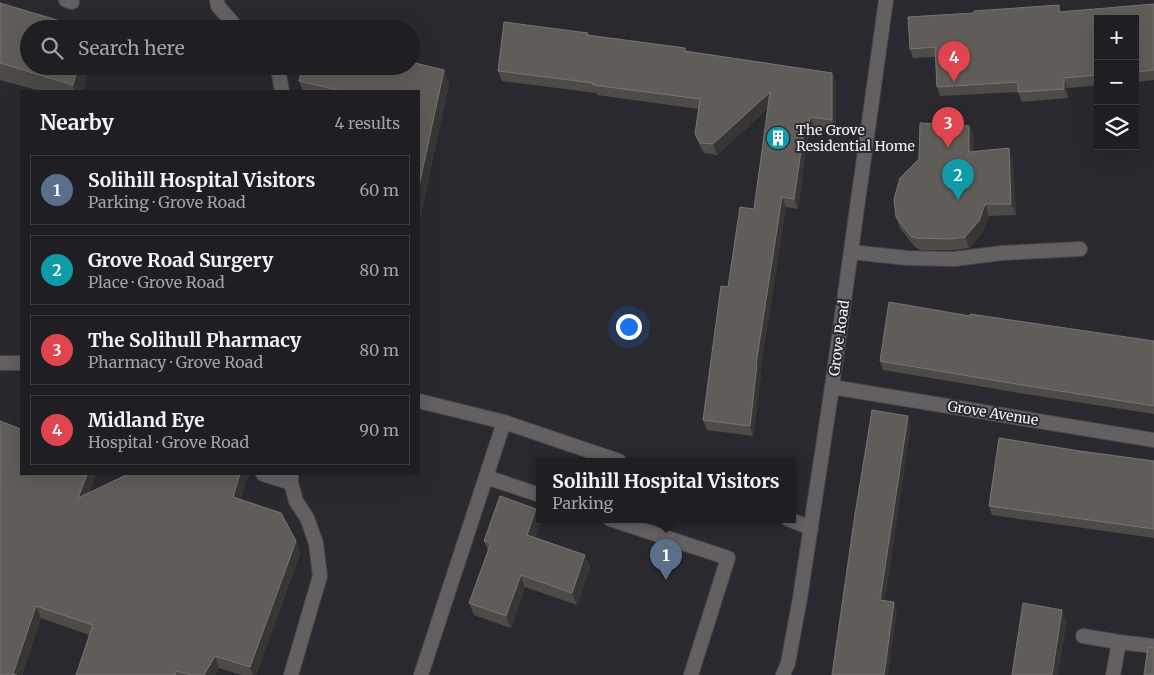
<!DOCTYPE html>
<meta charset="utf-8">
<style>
:root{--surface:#1f1f23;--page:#2c2c30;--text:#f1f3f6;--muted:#a1a2a6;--line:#3c3d41;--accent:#51ccd3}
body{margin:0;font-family:Merriweather,serif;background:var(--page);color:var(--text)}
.controls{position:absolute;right:15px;top:15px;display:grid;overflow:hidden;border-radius:0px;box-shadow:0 5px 20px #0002}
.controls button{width:45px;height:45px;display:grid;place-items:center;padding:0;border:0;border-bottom:1px solid var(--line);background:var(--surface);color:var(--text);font:25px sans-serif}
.you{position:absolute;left:628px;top:326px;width:18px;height:18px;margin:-12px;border:4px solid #fff;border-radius:50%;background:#1a73e8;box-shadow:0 0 0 8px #1a73e833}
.badge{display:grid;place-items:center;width:32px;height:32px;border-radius:50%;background:var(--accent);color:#fff;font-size:16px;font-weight:700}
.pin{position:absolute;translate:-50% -41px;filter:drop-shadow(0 1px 2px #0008)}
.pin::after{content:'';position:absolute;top:26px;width:18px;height:15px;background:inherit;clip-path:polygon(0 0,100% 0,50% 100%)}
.popup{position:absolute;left:536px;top:458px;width:260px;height:65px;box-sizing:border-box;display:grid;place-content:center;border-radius:0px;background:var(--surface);filter:drop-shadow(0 1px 4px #0005);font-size:16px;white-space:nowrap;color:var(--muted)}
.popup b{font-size:19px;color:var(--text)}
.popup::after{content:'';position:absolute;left:50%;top:100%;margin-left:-10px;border:10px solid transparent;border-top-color:var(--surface)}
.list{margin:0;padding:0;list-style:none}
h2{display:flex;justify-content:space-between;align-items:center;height:65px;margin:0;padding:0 20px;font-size:21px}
h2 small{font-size:16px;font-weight:400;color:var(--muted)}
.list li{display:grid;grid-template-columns:32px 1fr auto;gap:15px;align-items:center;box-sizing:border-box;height:70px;margin:0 10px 10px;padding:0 10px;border:1px solid var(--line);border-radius:0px}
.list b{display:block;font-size:19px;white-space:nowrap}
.list p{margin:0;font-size:16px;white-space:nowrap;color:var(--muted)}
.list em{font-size:16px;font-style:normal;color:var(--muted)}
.icon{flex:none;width:28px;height:28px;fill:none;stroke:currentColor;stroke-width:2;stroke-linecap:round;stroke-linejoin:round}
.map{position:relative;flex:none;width:1154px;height:675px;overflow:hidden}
.search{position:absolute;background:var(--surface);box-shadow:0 5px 20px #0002;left:20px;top:20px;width:400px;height:55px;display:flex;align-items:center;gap:12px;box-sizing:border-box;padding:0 18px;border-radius:28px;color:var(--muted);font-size:19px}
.panel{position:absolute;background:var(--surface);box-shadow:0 5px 20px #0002;left:20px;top:90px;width:400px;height:385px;border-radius:0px}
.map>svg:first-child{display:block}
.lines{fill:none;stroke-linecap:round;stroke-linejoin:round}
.service-casing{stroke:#45454b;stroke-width:16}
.minor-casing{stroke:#45454b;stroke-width:16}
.service{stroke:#646061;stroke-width:14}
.minor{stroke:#646061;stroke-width:14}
.wall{fill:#4e4b46}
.shaded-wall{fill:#383635}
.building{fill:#605d59;stroke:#777472}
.labels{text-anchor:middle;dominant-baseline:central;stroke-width:4;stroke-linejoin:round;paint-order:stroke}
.poi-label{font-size:14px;fill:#f3f3f7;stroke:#29292f;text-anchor:start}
.street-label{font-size:14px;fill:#f3f3f7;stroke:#29292f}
</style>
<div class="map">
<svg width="1154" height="675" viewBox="0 0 1154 675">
<rect width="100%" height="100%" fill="#29292f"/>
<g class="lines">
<!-- service casing -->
<g class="service-casing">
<g id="service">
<polyline points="66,0 72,2"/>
<polyline points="851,252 907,258 954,259 1002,253 1080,249"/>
<polyline points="0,363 21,363"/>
<polyline points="419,401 504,422 619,461"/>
<polyline points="263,474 291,483"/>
<polyline points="486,477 540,495"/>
<polyline points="610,519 728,558 691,675"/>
<polyline points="788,519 811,528"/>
<polyline points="291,675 320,576 316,543 307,518 296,501 291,483 291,474"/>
<polyline points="421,675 504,422"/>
</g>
</g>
<!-- minor casing -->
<g class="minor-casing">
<g id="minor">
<polyline points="217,0 218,6 238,29"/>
<polyline points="276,66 278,69 282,91"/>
<polyline points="832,387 1154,440"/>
<polyline points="1083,636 1119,642 1153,646"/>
<polyline points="783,675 788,663 800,598 832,387 886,0"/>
<polyline points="1113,675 1119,642"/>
</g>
</g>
<!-- service -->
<use href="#service" class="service"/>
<!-- minor -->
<use href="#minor" class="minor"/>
</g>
<!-- wall -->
<g class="wall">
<polygon points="0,3 90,66 83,91 40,91 0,80"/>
<polygon points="1154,4 1154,80 1135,82 1135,19 1098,19 1098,85 1067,88 1068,98 1022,102 1018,92 940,96 937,87 935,57 913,58 910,49 974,13 1059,5 1061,12"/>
<polygon points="588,33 588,35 686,51 832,73 836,83 836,130 814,127 813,134 808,134 798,209 786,207 760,372 761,374 753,436 707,430 703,420 728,287 754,209 768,108 717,155 704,153 699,144 695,134 699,109 597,95 596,93 502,81 498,71"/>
<polygon points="444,70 449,84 419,223 419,91 303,91 299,81"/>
<polygon points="969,126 974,137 973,151 1013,160 1016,215 989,216 983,232 969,248 954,250 921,250 915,247 900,228 896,217"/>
<polygon points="970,316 1154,341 1154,414 1019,393 883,370 880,361"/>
<polygon points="1080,451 1154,461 1154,538 992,515 989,506"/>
<polygon points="21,474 96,474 89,493 241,499 296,541 300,554 256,675 241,675 219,668 215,675 76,675 89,635 41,618 22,675"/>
<polygon points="540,518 541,521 535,537 585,555 590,567 577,605 525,587 511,628 474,615 469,603 488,551 484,541"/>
</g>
<!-- shaded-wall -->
<g class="shaded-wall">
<polygon points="78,66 90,66 83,91 75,91 73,85"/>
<polygon points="444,70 449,84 419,223 419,186"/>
<polygon points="832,73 836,83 836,130 832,120"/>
<polygon points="1064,78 1067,88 1068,98 1064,89"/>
<polygon points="770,92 774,102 717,155 713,144"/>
<polygon points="810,117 814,127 813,134 809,124"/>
<polygon points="805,124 808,134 798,209 794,199"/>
<polygon points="969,126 974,137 973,163 969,152"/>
<polygon points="1009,148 1013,160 1016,215 1011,204"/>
<polygon points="782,197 786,207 760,372 761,374 753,436 750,426 756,364"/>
<polygon points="985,204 989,216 983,232 969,248 965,237"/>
<polygon points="908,416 911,425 884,609 880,600"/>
<polygon points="87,474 96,474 83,511 78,498"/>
<polygon points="240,474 249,474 238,509 233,497"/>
<polygon points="536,509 541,521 532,547 527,535"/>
<polygon points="296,541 300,554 256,675 253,675 250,667"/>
<polygon points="585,555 590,567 577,605 572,593"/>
<polygon points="521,575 525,587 511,628 506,616"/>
<polygon points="894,602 897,611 888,675 884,675"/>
<polygon points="36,606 41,618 22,675 14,675 13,674"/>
<polygon points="1062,610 1067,622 1058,675 1052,675"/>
<polygon points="215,656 219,668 215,675 204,675"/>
</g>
<!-- building -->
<g class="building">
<polygon points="0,3 87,29 29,29 29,66 78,66 73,85 0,63"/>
<polygon points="1154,4 1154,70 1135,72 1135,19 1098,19 1098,75 1064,78 1064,89 1018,92 1018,82 937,87 935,47 910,49 908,17 974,13 974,11 1059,5 1059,12"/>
<polygon points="504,22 588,33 587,35 685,48 685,51 832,73 832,120 810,117 809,124 805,124 794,199 782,197 756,364 757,364 750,426 703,420 721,286 728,287 740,207 754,209 770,92 713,144 700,143 695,134 700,99 593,85 593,83 498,71"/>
<polygon points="411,62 444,70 419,186 419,91 342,91 299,81 302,66 411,66"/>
<polygon points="920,123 969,126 969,152 1009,148 1011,204 985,204 979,221 965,237 949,239 917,238 911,236 896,217 894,199 900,178 919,159"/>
<polygon points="889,302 970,316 970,314 1154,341 1154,406 1016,384 880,361"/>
<polygon points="872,410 908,416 880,600 894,602 884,675 832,675 855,514 863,466"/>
<polygon points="0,421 21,429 21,474 87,474 78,498 128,474 240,474 233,497 281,513 296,541 250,667 215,656 204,675 192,675 176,671 175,675 76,675 93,625 36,606 13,674 17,675 0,675"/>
<polygon points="999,438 1080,451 1154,461 1154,529 989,506"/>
<polygon points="500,496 536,509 527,535 585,555 572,593 521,575 506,616 469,603 491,543 484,541"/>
<polygon points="1023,603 1062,610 1052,675 1012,675"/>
<polygon points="1148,647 1154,648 1154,675 1144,675"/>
</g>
<!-- icons -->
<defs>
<g id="building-disc" transform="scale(1.25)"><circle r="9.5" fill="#0f9aa8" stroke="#29292f"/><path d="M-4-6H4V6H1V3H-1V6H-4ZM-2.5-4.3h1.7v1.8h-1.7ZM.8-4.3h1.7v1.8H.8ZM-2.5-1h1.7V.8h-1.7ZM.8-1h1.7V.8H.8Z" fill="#fff"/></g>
</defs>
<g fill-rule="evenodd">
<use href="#building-disc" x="778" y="138"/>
</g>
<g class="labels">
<!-- poi labels -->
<g class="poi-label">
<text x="796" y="130">The Grove<tspan x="796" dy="16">Residential Home</tspan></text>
</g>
<!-- street labels -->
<g class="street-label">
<text transform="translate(839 338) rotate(-82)">Grove Road</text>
<text transform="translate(993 413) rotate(9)">Grove Avenue</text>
</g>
</g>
</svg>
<div class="controls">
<button>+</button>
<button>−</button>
<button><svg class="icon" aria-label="layers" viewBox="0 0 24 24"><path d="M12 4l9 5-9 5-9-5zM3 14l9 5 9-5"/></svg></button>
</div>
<div class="you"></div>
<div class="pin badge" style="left:666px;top:580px;background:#5c6f8a">1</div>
<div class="popup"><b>Solihill Hospital Visitors</b>Parking</div>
<div class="pin badge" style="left:958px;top:200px;background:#0f9aa8">2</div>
<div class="pin badge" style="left:948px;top:148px;background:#e0444e">3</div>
<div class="pin badge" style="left:954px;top:82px;background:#e0444e">4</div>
<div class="search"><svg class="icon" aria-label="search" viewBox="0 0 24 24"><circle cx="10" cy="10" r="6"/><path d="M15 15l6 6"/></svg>Search here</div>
<section class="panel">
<h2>Nearby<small>4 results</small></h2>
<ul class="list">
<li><span class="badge" style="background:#5c6f8a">1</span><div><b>Solihill Hospital Visitors</b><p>Parking · Grove Road</p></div><em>60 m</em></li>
<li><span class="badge" style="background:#0f9aa8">2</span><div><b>Grove Road Surgery</b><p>Place · Grove Road</p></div><em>80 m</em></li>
<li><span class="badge" style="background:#e0444e">3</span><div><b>The Solihull Pharmacy</b><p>Pharmacy · Grove Road</p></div><em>80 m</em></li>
<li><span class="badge" style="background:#e0444e">4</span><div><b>Midland Eye</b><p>Hospital · Grove Road</p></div><em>90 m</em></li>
</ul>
</section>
</div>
